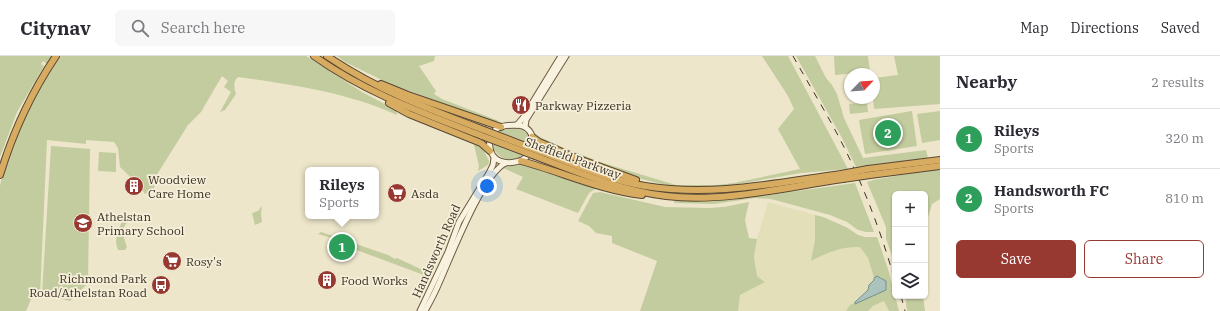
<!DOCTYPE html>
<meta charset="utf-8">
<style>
:root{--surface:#fff;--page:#f7f7f7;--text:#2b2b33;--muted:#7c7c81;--line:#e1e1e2;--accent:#973831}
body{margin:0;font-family:"IBM Plex Serif",serif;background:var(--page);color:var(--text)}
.controls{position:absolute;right:12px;bottom:12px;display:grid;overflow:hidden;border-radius:6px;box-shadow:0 1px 3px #0004}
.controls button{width:36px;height:36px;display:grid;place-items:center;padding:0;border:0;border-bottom:1px solid var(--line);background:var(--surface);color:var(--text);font:20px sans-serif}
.compass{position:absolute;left:844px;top:12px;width:36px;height:36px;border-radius:50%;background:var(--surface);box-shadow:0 1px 3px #0004;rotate:65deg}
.you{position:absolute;left:487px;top:130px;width:14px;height:14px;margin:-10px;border:3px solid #fff;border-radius:50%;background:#1a73e8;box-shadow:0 0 0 6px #1a73e833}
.badge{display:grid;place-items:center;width:26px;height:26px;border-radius:50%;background:var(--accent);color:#fff;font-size:13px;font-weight:700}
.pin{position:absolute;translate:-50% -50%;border:2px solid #fff;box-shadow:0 1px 4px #0006}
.popup{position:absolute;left:305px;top:111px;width:74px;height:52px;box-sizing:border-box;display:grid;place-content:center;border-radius:6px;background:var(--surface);filter:drop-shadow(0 1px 3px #0005);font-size:13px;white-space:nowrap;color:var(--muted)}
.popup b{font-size:15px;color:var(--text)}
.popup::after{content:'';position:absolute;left:50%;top:100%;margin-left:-8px;border:8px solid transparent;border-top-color:var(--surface)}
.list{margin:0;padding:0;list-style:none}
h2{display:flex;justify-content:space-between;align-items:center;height:52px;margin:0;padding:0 16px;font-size:17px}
h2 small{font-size:13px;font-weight:400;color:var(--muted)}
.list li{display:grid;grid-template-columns:26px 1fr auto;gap:12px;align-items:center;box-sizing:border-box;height:60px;padding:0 16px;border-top:1px solid var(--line)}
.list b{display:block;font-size:15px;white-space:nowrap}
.list p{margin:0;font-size:13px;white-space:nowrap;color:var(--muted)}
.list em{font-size:13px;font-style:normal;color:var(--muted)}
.actions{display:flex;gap:8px;padding:12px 16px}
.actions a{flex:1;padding:9px 0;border:1px solid var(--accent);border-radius:6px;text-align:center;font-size:14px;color:var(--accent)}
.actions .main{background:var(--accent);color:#fff}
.icon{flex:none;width:22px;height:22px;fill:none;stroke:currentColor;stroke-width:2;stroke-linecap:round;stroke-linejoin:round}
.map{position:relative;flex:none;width:940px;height:255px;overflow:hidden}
header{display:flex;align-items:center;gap:24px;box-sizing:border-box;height:56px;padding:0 20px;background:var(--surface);border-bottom:1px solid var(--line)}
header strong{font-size:19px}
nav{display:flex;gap:22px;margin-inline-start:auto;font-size:14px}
.search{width:280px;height:36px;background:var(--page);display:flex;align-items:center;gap:10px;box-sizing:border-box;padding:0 14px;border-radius:6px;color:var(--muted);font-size:15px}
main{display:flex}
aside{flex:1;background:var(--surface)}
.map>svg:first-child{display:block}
.farmland{fill:#e3dfb8}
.green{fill:#c3cc9e}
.water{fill:#abc2bd;stroke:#71918b}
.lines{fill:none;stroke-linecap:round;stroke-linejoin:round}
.secondary-casing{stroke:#6c5a42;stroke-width:7}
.highway-casing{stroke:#584733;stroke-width:8}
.secondary{stroke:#f8f2de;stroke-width:5}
.highway{stroke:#d7ac61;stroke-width:6}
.rail{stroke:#3b3022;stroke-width:1;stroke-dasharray:7 7;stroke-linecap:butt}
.highway-bridge-casing{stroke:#584733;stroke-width:8;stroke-linecap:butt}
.highway-bridge{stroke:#d7ac61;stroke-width:6}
.labels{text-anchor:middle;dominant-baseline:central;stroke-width:3.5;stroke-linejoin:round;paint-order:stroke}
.poi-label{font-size:12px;fill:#3b3022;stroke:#f5efda;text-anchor:start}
.street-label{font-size:12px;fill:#3b3022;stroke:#f5efda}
</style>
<header>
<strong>Citynav</strong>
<div class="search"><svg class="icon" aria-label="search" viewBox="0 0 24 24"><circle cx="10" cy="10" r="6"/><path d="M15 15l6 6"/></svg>Search here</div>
<nav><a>Map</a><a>Directions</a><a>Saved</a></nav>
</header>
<main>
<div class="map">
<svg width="940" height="255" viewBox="0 0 940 255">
<rect width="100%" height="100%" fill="#ede6ca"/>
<!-- farmland -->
<g class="farmland">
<polygon points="768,146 815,159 815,184 811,205 834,194 849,191 860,191 868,202 874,224 869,229 868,234 858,242 855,246 855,248 850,250 846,255 738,255 740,239 765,225 757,220 754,201 757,183"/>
<polygon points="884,245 889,255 868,255 873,250"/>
</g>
<!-- green -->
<g class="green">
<polygon points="0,0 52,0 47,8 43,5 41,8 44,10 17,56 0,101"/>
<path d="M61 0H306L362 36 396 54 397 59C346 36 293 29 238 21 233 25 234 32 236 38L225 54 220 56 231 36 224 31 228 25 222 20 201 56 188 69 156 120 154 133 145 138 140 130 120 111 118 92 114 86 86 84V88L47 84 40 240 31 239 32 241 26 255H0V130L1 125C15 80 32 38 61 0Z"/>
<polygon points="337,0 435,0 434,5 419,10 436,35 434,38 442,43 499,65 494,66 388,27 345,6"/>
<polygon points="762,0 788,0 848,113 801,117 721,131 675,130 661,128 630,120 587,104 536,81 532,75 540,81 564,92 603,107 676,129 717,129 734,127 800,113 778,73 794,53 788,40"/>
<polygon points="796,0 815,0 826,22 832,29 837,38 844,62 863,102 926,94 928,102 856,111 842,82"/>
<polygon points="834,0 868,0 870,16 835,19"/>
<polygon points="894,0 940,0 940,48 874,53 873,42 874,42 874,22 898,19"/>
<polygon points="867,46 868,56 850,58 849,48"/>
<polygon points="912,55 917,90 865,98 859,64"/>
<polygon points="940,55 940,84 922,87 917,58"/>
<path d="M508 72C519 71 529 74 529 87L497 75Z"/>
<path d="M492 88 522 99C511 109 496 102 492 88Z"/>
<polygon points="474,89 478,89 483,93 489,105 488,109 478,115 479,110"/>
<polygon points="51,90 90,93 88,227 70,245 42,238"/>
<polygon points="99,96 116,97 116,116 98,115"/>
<polygon points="523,109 528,111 529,110 598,131 589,137 578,157 516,133 523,121 503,112 510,110"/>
<polygon points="930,114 940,114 940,143 932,148 925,171 925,138 895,138 895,208 886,183 886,171 867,126 873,124"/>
<polygon points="855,127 874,176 866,176 858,174 847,166 830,159 771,143 755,142 714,148 674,147 675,144 726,143 769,139"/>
<polygon points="600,136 665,151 709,152 724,151 749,146 745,164 749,182 757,183 754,201 757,220 765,226 740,239 738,255 640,255 657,205 612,187 612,180 596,177 589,170 578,165 593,137"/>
<polygon points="262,150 261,157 262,166 255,169 252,157 258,155"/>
<path d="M815 159 823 161 846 171 858 179 865 181H877L888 213 899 255H889L884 245 873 250 868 255H846L850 249 886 234V225C882 222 879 219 874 222L868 202 860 191C841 190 827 197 811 205L815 184Z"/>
<path d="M125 161 128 166C120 172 124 182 127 191L125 194H118C113 182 119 171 125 161Z"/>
<polygon points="321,176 388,199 395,203 397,202 425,215 432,222 335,186 335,183 318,178"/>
<polygon points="905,240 923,240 925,255 907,255"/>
</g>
<!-- water -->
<polygon class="water" points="877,220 886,225 886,234 855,248 855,246 868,234 869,229 874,224 874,222"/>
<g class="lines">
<!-- secondary casing -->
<g class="secondary-casing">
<g id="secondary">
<path d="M517 69C539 70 538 103 515 106 510 107 505 107 500 105 487 100 486 79 498 72 503 69 511 69 517 69Z"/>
<polyline points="517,69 523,62 561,0"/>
<polyline points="525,71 526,64 566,0"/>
<polyline points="420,255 448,196 459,166 489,117 493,109 494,102"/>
<path d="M425 255C430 246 435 237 439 227 450 203 483 116 506 107"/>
</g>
</g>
<!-- highway casing -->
<g class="highway-casing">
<g id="highway">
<path d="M314 0C366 37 423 57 482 80"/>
<path d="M327 0C377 34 428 53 484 74"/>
<polyline points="381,28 408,39 501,71"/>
<polyline points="389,47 409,58 481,87 490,95"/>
<polyline points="532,81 539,86 571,100 636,124"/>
<path d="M536 94C572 107 608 124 645 130 712 141 775 127 841 118"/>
<path d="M535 100C577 116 621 135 666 140 722 147 787 131 843 123"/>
<path d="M521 105C562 116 600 134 642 139"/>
<polyline points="868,113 940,104"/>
<path d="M0 119C13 76 31 37 56 0"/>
<polyline points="870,119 940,110"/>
</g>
</g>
<!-- secondary -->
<use href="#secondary" class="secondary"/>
<!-- highway -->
<use href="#highway" class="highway"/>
<!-- rail -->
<g class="rail">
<path d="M793 0C813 36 836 72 853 110 870 147 884 186 895 225"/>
<polyline points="901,240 905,255"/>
</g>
<!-- highway-bridge casing -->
<g class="highway-bridge-casing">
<g id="highway-bridge">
<polyline points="484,74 536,94"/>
<polyline points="482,80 535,100"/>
<polyline points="841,118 868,113"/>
<polyline points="843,123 870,119"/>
</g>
</g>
<!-- highway-bridge -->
<use href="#highway-bridge" class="highway-bridge"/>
</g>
<!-- icons -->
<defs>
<g id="restaurant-disc" transform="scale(1)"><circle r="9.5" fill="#973831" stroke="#f5efda"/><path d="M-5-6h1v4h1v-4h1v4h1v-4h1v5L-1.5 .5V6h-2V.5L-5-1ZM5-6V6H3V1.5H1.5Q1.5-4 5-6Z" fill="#fff"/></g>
<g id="building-disc" transform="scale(1)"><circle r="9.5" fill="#973831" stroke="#f5efda"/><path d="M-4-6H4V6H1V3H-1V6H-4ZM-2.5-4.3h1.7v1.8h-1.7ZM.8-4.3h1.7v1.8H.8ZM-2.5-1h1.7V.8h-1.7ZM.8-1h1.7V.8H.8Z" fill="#fff"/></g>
<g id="supermarket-disc" transform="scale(1)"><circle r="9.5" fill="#973831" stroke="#f5efda"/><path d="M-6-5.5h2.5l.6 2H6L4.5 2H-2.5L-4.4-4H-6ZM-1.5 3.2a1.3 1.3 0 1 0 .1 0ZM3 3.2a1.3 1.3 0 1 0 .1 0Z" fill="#fff"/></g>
<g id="school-disc" transform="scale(1)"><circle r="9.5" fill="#973831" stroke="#f5efda"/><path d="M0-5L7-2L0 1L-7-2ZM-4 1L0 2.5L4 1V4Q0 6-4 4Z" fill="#fff"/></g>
<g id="bus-disc" transform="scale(1)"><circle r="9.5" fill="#973831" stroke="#f5efda"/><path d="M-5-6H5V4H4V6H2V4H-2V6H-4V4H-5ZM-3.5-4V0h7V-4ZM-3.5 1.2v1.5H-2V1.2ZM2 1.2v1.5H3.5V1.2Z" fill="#fff"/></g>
</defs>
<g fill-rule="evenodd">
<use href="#restaurant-disc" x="521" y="49"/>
<use href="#building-disc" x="134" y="130"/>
<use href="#supermarket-disc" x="397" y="137"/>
<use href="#school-disc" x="83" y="167"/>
<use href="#supermarket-disc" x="172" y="205"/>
<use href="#building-disc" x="327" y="224"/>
<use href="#bus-disc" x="161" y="229"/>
</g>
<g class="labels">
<!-- poi labels -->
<g class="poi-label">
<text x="535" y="49">Parkway Pizzeria</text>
<text x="148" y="123">Woodview<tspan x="148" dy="14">Care Home</tspan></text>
<text x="411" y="137">Asda</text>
<text x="97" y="160">Athelstan<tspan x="97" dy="14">Primary School</tspan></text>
<text x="186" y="205">Rosy's</text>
<text x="147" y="222" text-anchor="end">Richmond Park<tspan x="147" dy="14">Road/Athelstan Road</tspan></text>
<text x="341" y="224">Food Works</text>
</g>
<!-- street labels -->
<g class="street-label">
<text transform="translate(573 102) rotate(20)">Sheffield Parkway</text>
<text transform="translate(436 195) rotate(-66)">Handsworth Road</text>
</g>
</g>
</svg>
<div class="controls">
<button>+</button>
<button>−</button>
<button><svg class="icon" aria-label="layers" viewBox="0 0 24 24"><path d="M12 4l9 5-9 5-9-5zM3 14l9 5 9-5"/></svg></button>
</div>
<svg class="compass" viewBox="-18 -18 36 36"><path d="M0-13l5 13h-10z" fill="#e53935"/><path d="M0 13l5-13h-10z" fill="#7c7c81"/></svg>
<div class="you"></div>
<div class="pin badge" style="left:342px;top:191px;background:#2e9e5b">1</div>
<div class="popup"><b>Rileys</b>Sports</div>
<div class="pin badge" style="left:888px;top:77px;background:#2e9e5b">2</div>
</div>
<aside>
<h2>Nearby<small>2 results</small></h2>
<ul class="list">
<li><span class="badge" style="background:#2e9e5b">1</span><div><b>Rileys</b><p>Sports</p></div><em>320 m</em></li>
<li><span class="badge" style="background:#2e9e5b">2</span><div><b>Handsworth FC</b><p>Sports</p></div><em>810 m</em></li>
</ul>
<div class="actions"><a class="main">Save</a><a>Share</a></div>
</aside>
</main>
